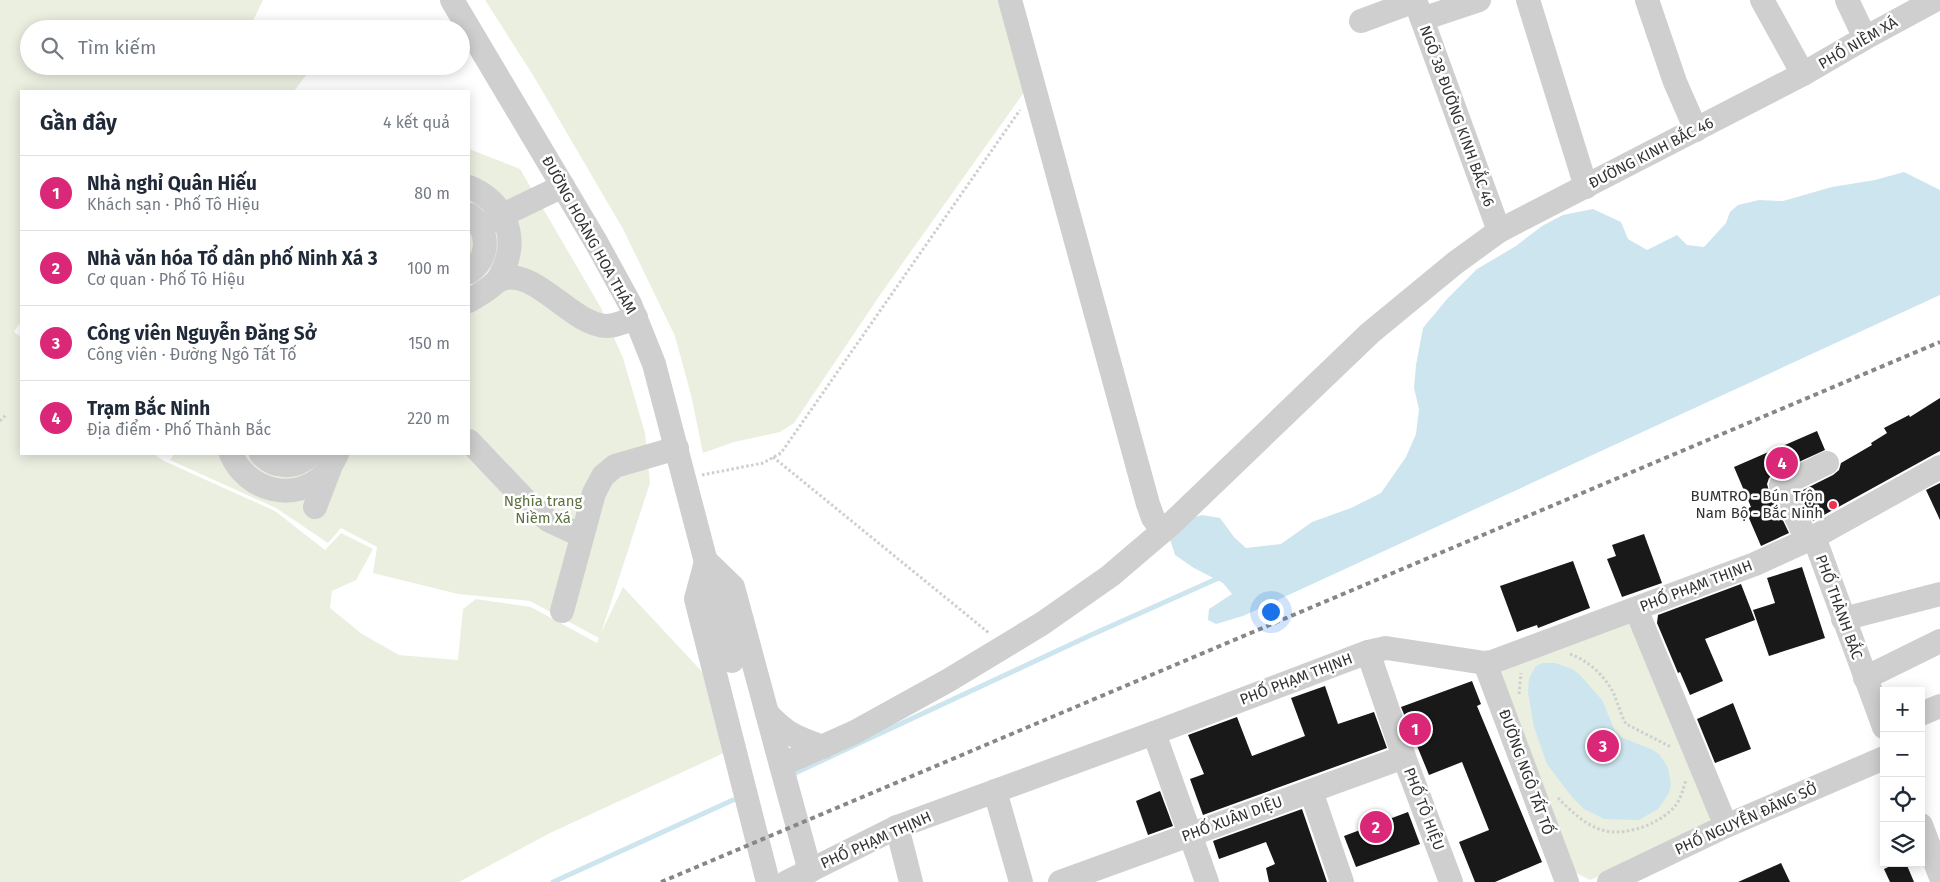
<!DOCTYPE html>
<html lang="vi">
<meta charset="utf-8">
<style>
:root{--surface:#fff;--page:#f2f2f3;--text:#1f2937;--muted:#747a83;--line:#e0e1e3;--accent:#db2777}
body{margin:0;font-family:"Fira Sans",sans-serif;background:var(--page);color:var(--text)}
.controls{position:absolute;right:15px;bottom:15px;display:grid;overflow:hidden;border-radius:0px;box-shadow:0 2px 12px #0003}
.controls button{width:45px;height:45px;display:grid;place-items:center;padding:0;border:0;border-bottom:1px solid var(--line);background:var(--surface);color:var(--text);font:25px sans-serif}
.you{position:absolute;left:1270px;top:611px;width:18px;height:18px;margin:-12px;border:4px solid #fff;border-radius:50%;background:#1a73e8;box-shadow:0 0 0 8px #1a73e833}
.badge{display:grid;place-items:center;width:32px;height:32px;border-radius:50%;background:var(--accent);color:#fff;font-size:16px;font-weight:700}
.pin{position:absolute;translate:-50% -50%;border:2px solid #fff;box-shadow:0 1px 5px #0006}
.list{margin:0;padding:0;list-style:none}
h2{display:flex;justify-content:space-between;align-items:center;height:65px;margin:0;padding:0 20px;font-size:21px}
h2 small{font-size:16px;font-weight:400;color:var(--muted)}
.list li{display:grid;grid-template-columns:32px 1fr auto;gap:15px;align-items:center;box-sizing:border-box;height:75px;padding:0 20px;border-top:1px solid var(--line)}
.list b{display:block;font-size:19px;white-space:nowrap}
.list p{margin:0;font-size:16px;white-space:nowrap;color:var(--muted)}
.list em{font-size:16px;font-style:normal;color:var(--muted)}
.icon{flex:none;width:28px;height:28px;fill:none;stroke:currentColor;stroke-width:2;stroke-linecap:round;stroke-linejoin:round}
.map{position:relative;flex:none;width:1940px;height:882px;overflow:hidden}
.search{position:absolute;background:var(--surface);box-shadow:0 2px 12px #0003;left:20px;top:20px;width:450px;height:55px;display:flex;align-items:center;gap:12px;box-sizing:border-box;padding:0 18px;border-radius:28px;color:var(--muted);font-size:19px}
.panel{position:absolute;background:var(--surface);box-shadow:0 2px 12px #0003;left:20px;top:90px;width:450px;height:365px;border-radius:0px}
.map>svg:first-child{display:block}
.green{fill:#eaefe0}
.water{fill:#cde5ef}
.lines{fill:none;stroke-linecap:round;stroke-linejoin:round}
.stream{stroke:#cde5ef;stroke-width:5}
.building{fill:#191919}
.path{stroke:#cfcfcf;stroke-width:3;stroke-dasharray:2.5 2.5;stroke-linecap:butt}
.minor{stroke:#cfcfcf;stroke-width:24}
.rail{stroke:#878787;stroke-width:4;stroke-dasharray:5 4;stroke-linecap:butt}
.poi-dot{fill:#ec3153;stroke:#fff;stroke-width:2}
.labels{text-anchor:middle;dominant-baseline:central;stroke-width:5;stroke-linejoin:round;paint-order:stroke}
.street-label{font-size:15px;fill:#323232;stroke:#fff}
.poi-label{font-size:15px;fill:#323232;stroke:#fff;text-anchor:end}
.park-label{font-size:15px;fill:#5b713d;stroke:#fff}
</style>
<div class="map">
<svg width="1940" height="882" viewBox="0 0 1940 882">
<rect width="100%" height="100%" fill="#fff"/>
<!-- green -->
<g class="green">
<polygon points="0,0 263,0 249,29 29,29 29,66 301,66 309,71 294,91 21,91 21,321 14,332 21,337 21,454 154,454 164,461 275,511 325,550 341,533 373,549 356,580 332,591 330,608 362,634 399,655 458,660 463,609 476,599 531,607 597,643 599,638 530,601 458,594 373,573 377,547 341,528 328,543 276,508 170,460 174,454 469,454 469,149 520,169 601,308 623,358 645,433 650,483 601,633 623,587 706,676 726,752 550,833 459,882 0,882"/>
<polygon points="485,0 1004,0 1027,88 880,295 794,423 780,432 734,442 703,453 691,395 675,336 623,229 533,75"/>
<polygon points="1624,620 1634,626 1712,816 1704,829 1590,880 1572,871 1495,676 1502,664"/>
</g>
<!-- water -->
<g class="water">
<polygon points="1904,172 1940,190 1940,295 1243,616 1216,624 1208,620 1209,609 1232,594 1223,583 1194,568 1175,555 1170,539 1184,520 1202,515 1220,518 1234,537 1246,548 1281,544 1312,522 1351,508 1381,493 1406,457 1416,434 1419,409 1414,388 1416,365 1423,328 1447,299 1477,269 1516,246 1542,226 1563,215 1593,209 1621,222 1628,239 1647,250 1677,235 1687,245 1704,247 1726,223 1730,212 1738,205 1759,200 1783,201 1832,187 1875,180"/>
<polygon points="1543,663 1555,663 1572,669 1580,675 1602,700 1615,731 1621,737 1653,750 1660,755 1668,768 1671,785 1669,793 1658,809 1639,820 1604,819 1584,809 1572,797 1547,764 1534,727 1528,692 1529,678 1536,666"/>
</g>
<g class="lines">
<!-- stream -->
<g class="stream">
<polyline points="791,775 1091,635 1221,577"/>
<polyline points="553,882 733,800"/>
</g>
</g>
<!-- building -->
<g class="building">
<polygon points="1940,398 1940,451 1813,521 1799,492 1833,475 1839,470 1841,463 1872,445 1871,443 1887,433 1884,428 1909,415 1910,417"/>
<polygon points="1817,431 1825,450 1775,473 1769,478 1767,484 1769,491 1789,533 1761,546 1745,509 1751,507 1734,467"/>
<polygon points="1940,483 1940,520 1926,490"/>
<polygon points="1644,534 1662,583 1622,597 1607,559 1616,556 1612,545"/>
<polygon points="1573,561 1590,608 1538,628 1537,625 1517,632 1500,586"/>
<polygon points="1802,567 1825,638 1769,656 1753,610 1775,603 1767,578"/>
<polygon points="1741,584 1755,620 1705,639 1723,681 1690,695 1680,672 1678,673 1657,623 1658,615"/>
<polygon points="1472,681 1481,704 1477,706 1542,862 1495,882 1475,882 1459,842 1489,830 1462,762 1429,775 1401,707"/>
<polygon points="1325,686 1338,724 1374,712 1387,748 1203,815 1190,779 1204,774 1188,735 1237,717 1252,756 1305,736 1291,698"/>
<polygon points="1733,703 1751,749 1715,763 1697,719"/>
<polygon points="1160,791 1173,826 1148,835 1136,801"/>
<polygon points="1302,809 1327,882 1269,882 1266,868 1275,864 1266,842 1219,859 1213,841"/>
<polygon points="1408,812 1420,844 1356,867 1344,836"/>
<polygon points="1781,863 1790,882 1738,882"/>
<polygon points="1897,863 1906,863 1914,882 1890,882 1884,869"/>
</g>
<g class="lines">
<!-- path -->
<g class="path">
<polyline points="0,421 7,414"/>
<polyline points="773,457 989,633"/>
<polyline points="702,475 763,463 781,453 1020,110"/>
<path d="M1570 654C1589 661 1605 676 1614 694 1618 704 1621 715 1626 724L1671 747"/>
<polyline points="1519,694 1521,673"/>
<path d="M1558 798C1570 810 1585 825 1602 830 1625 837 1661 824 1676 805 1681 798 1683 789 1686 780"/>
</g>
<!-- minor -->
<g class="minor">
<polyline points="452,0 596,242 630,304 654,364 732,661"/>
<polyline points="1010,0 1148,504 1153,518 1163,531"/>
<polyline points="1415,0 1499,231"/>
<polyline points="1528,0 1586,187"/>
<polyline points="1647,0 1675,82 1696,130"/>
<polyline points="1762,0 1803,74 1865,38 1935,0"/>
<polyline points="1847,0 1865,38"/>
<polyline points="1422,19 1479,0"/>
<polyline points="1361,21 1415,1"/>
<path d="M469 187C502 201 519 233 504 268 502 272 500 278 497 281 490 289 478 295 469 301"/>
<polyline points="480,226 563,186"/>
<path d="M469 272C490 258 490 230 470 215"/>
<path d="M498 281C531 262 571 325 606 326 616 326 627 321 636 317"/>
<polyline points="469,441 527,502 548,520 582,536"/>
<path d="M231 454C247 491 295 504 325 474 330 468 334 460 337 454"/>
<path d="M261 454C275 469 296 469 311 454"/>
<polyline points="315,507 330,468"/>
<polyline points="1814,537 1884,727"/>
<polyline points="1807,540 1781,485 1827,463"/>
<polyline points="706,561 733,587 781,765 855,732 949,680 1043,623 1110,576 1171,524 1370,333 1455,263 1499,231 1803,74"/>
<polyline points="706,562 696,599 768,882"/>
<polyline points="1636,609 1726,826"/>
<polyline points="562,611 594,493 603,476 615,466 677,448"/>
<polyline points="1843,619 1940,594"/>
<polyline points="1368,652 1404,757 1451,882"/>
<polyline points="1485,663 1567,882"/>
<polyline points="1865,678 1940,641"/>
<path d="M767 713C786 734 797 738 823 747"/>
<polyline points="1921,714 1940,706"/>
<polyline points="1154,733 1207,882"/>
<polyline points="781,765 810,871"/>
<polyline points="995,791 1021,882"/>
<polyline points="1311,791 1342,882"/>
<polyline points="1921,825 1940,875"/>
<polyline points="897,827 911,882"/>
<polyline points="787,882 897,827 1154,733 1368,652 1386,648 1485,663 1492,662 1755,564 1814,537 1940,467"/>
<polyline points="1060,882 1404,757"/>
<polyline points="1609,882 1726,826 1884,758"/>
</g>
<!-- rail -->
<polyline class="rail" points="661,882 1940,342"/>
</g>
<!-- markers -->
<circle class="poi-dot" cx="1833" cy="505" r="5"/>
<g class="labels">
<!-- street labels -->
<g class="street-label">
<text transform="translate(1858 43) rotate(-30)">PHỐ NIỀM XÁ</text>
<text transform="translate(1457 116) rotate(70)">NGÕ 38 ĐƯỜNG KINH BẮC 46</text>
<text transform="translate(1651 153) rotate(-27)">ĐƯỜNG KINH BẮC 46</text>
<text transform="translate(589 235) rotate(61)">ĐƯỜNG HOÀNG HOA THÁM</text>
<text transform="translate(1696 586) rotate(-21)">PHỐ PHẠM THỊNH</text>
<text transform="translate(1839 607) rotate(70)">PHỐ THÀNH BẮC</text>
<text transform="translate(1296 679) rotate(-21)">PHỐ PHẠM THỊNH</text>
<text transform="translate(1526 772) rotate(70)">ĐƯỜNG NGÔ TẤT TỐ</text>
<text transform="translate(1424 809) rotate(69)">PHỐ TÔ HIỆU</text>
<text transform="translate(1232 819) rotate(-20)">PHỐ XUÂN DIỆU</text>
<text transform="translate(1746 819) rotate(-24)">PHỐ NGUYỄN ĐĂNG SỞ</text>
<text transform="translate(876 840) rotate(-24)">PHỐ PHẠM THỊNH</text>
</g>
<!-- poi labels -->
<g class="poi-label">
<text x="1823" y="496">BUMTRO - Bún Trộn<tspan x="1823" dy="17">Nam Bộ - Bắc Ninh</tspan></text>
</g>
<!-- park labels -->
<g class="park-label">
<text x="543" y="501">Nghĩa trang<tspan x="543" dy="17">Niềm Xá</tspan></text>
</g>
</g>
</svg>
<div class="controls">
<button>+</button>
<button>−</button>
<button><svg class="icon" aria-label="locate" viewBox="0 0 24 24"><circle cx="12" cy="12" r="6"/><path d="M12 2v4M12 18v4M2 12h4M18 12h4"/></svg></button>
<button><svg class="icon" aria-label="layers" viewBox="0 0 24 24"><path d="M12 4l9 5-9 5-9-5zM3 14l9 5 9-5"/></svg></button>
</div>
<div class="you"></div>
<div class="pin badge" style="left:1415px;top:729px">1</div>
<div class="pin badge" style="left:1376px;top:827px">2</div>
<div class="pin badge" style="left:1603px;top:746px">3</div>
<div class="pin badge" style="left:1782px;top:463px">4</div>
<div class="search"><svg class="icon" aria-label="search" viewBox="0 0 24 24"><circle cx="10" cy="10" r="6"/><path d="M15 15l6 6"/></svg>Tìm kiếm</div>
<section class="panel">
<h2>Gần đây<small>4 kết quả</small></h2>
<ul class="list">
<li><span class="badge">1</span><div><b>Nhà nghỉ Quân Hiếu</b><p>Khách sạn · Phố Tô Hiệu</p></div><em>80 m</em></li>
<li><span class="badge">2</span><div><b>Nhà văn hóa Tổ dân phố Ninh Xá 3</b><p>Cơ quan · Phố Tô Hiệu</p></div><em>100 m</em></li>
<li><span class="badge">3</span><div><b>Công viên Nguyễn Đăng Sở</b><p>Công viên · Đường Ngô Tất Tố</p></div><em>150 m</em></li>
<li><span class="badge">4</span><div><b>Trạm Bắc Ninh</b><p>Địa điểm · Phố Thành Bắc</p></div><em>220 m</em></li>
</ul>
</section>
</div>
